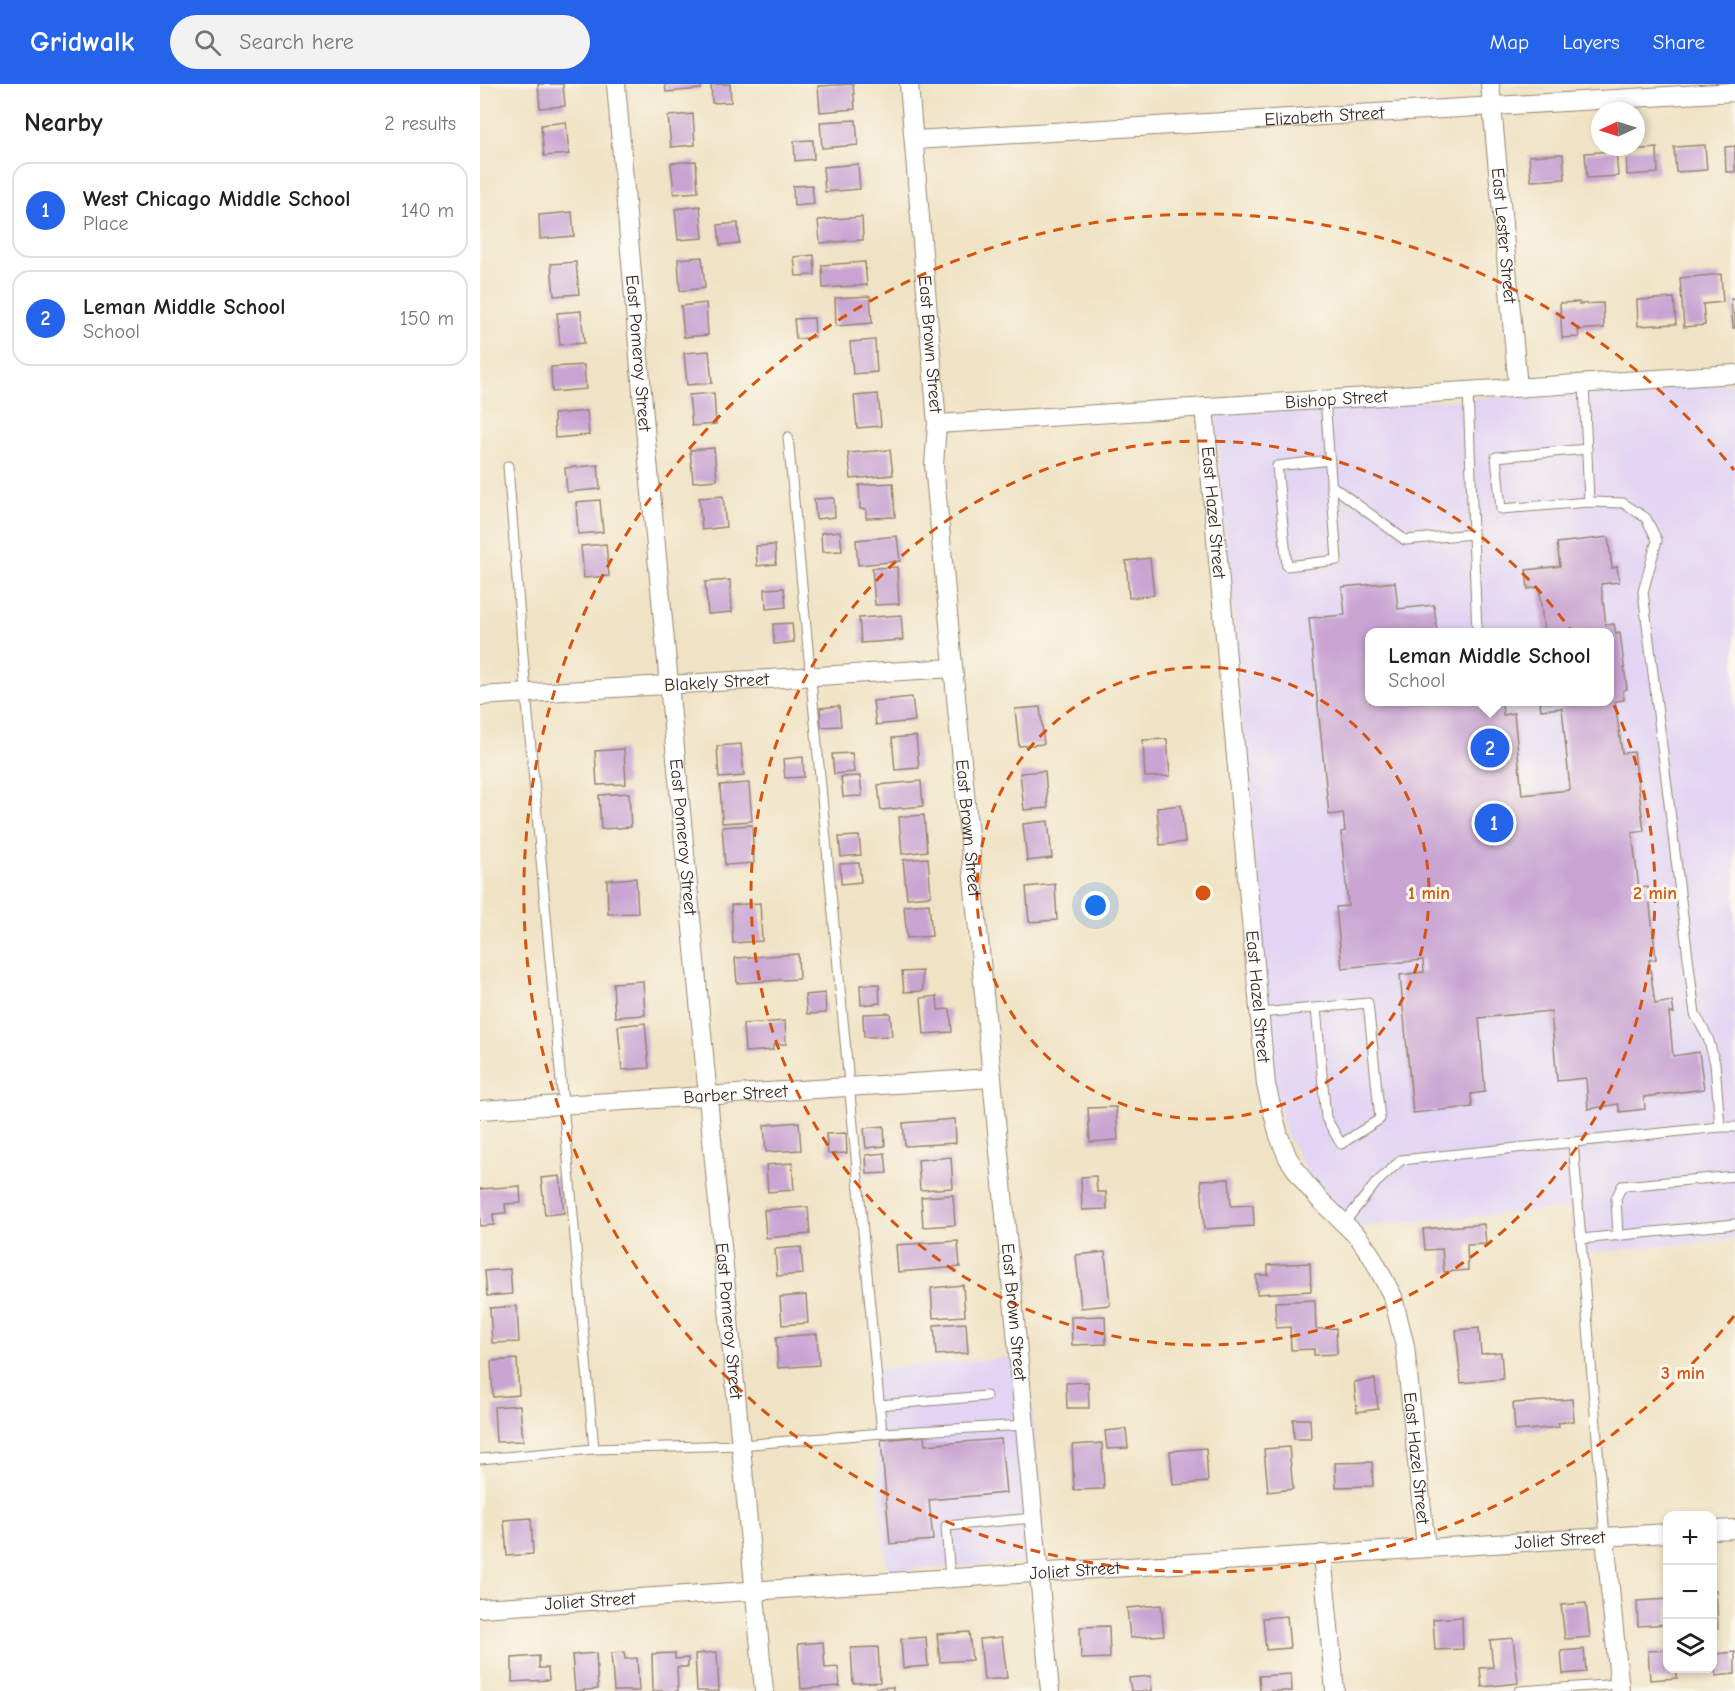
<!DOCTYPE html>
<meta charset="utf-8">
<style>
:root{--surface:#fff;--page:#f2f2f2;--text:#202124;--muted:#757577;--line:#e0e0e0;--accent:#2563eb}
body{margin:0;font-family:"Comic Neue",sans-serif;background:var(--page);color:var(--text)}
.controls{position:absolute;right:18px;bottom:18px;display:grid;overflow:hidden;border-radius:12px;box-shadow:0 3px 9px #0003}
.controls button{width:54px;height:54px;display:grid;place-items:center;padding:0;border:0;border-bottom:2px solid var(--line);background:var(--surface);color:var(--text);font:30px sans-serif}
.compass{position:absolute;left:1111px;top:18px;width:54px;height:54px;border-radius:50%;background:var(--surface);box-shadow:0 3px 9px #0003;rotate:266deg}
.you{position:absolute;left:616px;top:822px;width:21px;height:21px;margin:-15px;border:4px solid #fff;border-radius:50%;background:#1a73e8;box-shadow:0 0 0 9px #1a73e833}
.badge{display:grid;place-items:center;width:39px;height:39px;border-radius:50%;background:var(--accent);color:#fff;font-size:20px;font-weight:700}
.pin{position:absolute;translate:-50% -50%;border:3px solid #fff;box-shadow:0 2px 6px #0006}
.popup{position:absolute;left:885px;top:544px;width:249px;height:78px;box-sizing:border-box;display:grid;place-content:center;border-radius:12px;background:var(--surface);filter:drop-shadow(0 2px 4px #0005);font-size:20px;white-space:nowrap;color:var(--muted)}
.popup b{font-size:22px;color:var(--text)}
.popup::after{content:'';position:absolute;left:50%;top:100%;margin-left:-12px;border:12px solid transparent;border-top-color:var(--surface)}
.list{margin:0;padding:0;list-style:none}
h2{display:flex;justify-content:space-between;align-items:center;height:78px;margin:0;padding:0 24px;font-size:26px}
h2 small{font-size:20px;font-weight:400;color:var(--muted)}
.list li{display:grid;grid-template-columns:39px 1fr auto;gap:18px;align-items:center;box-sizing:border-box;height:96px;margin:0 12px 12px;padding:0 12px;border:2px solid var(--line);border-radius:18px}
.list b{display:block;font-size:22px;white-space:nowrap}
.list p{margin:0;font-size:20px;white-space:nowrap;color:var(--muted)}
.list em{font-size:20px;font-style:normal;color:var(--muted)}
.icon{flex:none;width:33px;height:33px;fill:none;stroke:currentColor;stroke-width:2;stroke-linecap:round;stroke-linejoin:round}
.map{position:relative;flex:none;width:1255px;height:1607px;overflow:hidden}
header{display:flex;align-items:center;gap:36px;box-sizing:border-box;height:84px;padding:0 30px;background:var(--accent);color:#fff}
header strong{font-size:28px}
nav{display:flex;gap:33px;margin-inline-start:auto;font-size:21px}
.search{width:420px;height:54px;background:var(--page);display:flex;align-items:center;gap:15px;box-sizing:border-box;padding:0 21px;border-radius:33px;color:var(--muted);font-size:22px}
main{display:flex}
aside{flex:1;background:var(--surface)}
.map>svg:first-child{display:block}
.built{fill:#e1d4f4;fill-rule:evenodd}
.building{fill:#c9a4d3}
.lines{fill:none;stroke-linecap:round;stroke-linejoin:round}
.lane-casing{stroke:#968672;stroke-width:11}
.street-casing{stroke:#968672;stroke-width:20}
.lane{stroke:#fff;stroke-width:9}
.street{stroke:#fff;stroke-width:18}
.ring{fill:none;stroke:#d7540e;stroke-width:3;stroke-dasharray:10 8}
.labels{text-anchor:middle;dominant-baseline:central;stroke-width:6;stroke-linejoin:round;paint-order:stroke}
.street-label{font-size:18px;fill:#3b2a1e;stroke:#fbf7ec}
.centre{fill:#d7540e;stroke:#fbf7ec;stroke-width:3}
.ring-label{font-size:18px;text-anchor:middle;font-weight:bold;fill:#d7540e;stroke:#fbf7ec;stroke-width:6;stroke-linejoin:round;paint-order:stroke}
</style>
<header>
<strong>Gridwalk</strong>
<div class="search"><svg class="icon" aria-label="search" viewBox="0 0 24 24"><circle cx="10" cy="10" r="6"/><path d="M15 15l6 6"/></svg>Search here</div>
<nav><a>Map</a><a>Layers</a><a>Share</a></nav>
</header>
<main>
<aside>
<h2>Nearby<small>2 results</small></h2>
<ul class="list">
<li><span class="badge">1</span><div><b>West Chicago Middle School</b><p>Place</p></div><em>140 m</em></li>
<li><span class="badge">2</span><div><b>Leman Middle School</b><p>School</p></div><em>150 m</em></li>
</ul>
</aside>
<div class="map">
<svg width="1255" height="1607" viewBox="0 0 1255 1607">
<rect width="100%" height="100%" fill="#fbf7ec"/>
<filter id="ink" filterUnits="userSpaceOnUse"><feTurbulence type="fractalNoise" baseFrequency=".0167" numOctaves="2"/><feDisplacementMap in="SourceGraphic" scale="12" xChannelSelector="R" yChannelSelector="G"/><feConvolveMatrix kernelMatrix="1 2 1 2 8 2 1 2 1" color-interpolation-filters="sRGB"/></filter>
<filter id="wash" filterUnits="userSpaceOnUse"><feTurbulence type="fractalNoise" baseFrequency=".008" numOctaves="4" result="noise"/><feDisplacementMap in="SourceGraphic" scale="24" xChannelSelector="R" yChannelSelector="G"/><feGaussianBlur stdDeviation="1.35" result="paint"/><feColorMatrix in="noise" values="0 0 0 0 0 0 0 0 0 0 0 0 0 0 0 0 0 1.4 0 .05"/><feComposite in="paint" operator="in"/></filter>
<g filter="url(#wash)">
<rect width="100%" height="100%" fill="#f0e3c5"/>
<!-- built -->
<g class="built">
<path d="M1255 299V1155L1095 1170 1090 1124 879 1143 830 1092 807 1051 794 998 735 330ZM890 548H1130V618H890Z"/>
<polygon points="548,1272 565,1477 407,1487 388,1286"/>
</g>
<g id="blocks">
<!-- building -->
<g class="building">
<polygon points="58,0 83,0 85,22 60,24"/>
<polygon points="185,0 221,0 221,5 186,8"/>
<polygon points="231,0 250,0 251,18 232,19"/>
<polygon points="373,0 375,25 340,28 338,2"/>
<polygon points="213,30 215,61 191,63 188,32"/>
<polygon points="376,36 378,61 342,64 340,38"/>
<polygon points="86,38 89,70 64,72 61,41"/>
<polygon points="333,56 334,75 315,77 314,57"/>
<polygon points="1225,61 1227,86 1196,88 1194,63"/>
<polygon points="1255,62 1255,88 1246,88 1245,63"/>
<polygon points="1177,64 1178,89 1147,91 1146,66"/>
<polygon points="1136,67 1138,92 1107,94 1105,69"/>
<polygon points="1083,70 1085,95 1051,97 1049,72"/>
<polygon points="216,77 218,108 194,110 191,79"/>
<polygon points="378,80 380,105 345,108 343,83"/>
<polygon points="332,101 334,120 314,122 313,102"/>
<polygon points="220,122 223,154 198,156 195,125"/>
<polygon points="92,128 94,152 60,155 59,131"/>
<polygon points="382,133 383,156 340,159 338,136"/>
<polygon points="258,139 259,159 240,161 238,141"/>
<polygon points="334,171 335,191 316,192 314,173"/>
<polygon points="222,173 225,204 200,207 198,175"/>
<polygon points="96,178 99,210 74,212 71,180"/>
<polygon points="385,178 387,201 343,204 342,181"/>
<polygon points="1241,190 1243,218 1223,220 1225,241 1204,243 1200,194"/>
<polygon points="390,212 392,239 356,242 355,214"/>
<polygon points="1194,214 1196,240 1158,242 1157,216"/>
<polygon points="1251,215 1255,215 1255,244 1253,244"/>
<polygon points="1099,218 1099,220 1123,219 1124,244 1098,246 1099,253 1082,254 1080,219"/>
<polygon points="226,219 228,251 204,253 201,222"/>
<polygon points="101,227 104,259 80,261 77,229"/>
<polygon points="334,234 335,253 316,255 314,235"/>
<polygon points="395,256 397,288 373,290 370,258"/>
<polygon points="229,267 232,299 207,301 204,269"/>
<polygon points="104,281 106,305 72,308 71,283"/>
<polygon points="234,309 236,340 212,342 209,311"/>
<polygon points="398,310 401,342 377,344 374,312"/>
<polygon points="107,327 109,351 75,354 74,330"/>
<polygon points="234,364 237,396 213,398 210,366"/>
<polygon points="410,366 413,391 371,395 368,369"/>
<polygon points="118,381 120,405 87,408 85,384"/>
<polygon points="413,399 415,433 386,434 386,425 380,425 379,401"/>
<polygon points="243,412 246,443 222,446 219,414"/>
<polygon points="354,414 355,433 336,435 334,415"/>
<polygon points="120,416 123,448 98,450 96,418"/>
<polygon points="360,447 362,467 342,468 341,449"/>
<polygon points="417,452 420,477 378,481 376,456"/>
<polygon points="1128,453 1132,484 1137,483 1139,498 1121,500 1126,541 1134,540 1136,550 1140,549 1147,605 1143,606 1144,616 1135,617 1142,669 1154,668 1164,747 1152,749 1159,804 1168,803 1176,875 1169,876 1175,920 1192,917 1194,929 1189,929 1193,972 1219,968 1224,1005 1164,1013 1165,1025 1140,1028 1138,1020 1108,1025 1106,994 1077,997 1071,927 999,934 1005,1008 991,1010 992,1023 933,1029 920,891 944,888 943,876 862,884 856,823 868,822 861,748 865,747 863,729 849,731 829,534 865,531 862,503 915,498 918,525 954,521 957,548 890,548 890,618 1022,618 1023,631 1034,629 1042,711 1090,706 1082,624 1061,626 1060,618 1130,618 1130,548 1064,548 1059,503 1048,505 1046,486 1080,482 1077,459"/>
<polygon points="126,460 129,492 104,494 101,462"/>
<polygon points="295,461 296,480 277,482 276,462"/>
<polygon points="670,474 674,511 649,514 646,477"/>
<polygon points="417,483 419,520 395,521 392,484"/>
<polygon points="250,496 252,528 228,530 225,498"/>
<polygon points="304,504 306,523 286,525 285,505"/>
<polygon points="421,531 423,556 381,559 379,534"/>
<polygon points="312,539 314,558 294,560 293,540"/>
<polygon points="432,613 435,637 396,641 393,617"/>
<polygon points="359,622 361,642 341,643 340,624"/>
<polygon points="560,623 564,660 539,662 535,625"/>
<polygon points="436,652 439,684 415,686 412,654"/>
<polygon points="687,655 690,692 665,693 663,656"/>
<polygon points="261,660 264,692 239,694 237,662"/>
<polygon points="144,665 146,700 117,701 115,667"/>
<polygon points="372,669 374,688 354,690 352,670"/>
<polygon points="323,673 324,693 305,694 303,675"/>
<polygon points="565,687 568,724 544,726 540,689"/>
<polygon points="380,692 382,712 363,713 361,693"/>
<polygon points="441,697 443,722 401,726 398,701"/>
<polygon points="269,699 272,737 242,739 240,701"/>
<polygon points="149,709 151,743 121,745 119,711"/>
<polygon points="701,721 705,758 680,761 677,724"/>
<polygon points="444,731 447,767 422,770 419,733"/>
<polygon points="568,737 572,774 547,777 543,740"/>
<polygon points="272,741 274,779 245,781 242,743"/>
<polygon points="379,752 381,771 361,773 359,753"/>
<polygon points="448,774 451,812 427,814 423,776"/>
<polygon points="379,779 381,798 361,800 360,780"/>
<polygon points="156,794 158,829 128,830 127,796"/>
<polygon points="575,800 577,836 549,838 546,803"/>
<polygon points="280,819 282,857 253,859 251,821"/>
<polygon points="449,820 452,852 427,854 424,822"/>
<polygon points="318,870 319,895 257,899 255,874"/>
<polygon points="442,887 443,907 424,908 422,888"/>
<polygon points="163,897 165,931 135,933 133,899"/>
<polygon points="399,900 400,919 381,921 380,901"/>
<polygon points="345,909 346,929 327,930 325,911"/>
<polygon points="457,912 458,926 470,925 472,948 444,950 441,914"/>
<polygon points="410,929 412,952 384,953 383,930"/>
<polygon points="305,937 306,960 293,961 293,966 265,968 263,940"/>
<polygon points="165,939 169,984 142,986 138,942"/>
<polygon points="636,1023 638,1056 610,1058 608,1024"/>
<polygon points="475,1035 476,1059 425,1062 423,1039"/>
<polygon points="319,1038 321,1066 286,1068 284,1041"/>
<polygon points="404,1042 405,1062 386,1064 384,1044"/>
<polygon points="366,1049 367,1069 348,1070 346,1050"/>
<polygon points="405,1069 407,1089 387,1090 386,1071"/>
<polygon points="471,1073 473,1104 440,1106 438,1076"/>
<polygon points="312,1079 314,1106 288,1108 286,1081"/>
<polygon points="80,1092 84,1129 65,1131 61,1094"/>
<polygon points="616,1092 617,1108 626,1108 627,1125 602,1126 601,1093"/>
<polygon points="749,1095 751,1122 773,1121 774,1142 724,1145 721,1096"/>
<polygon points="40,1102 41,1119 25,1120 26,1129 13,1130 14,1141 0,1142 0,1105"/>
<polygon points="473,1111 475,1141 443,1143 441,1113"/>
<polygon points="328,1123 330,1150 286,1154 284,1126"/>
<polygon points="1004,1140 1006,1160 987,1161 988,1186 964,1188 962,1165 945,1166 943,1145"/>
<polygon points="478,1157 480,1183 418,1188 416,1161"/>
<polygon points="321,1163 323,1190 297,1192 295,1165"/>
<polygon points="625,1168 630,1221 601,1224 596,1171"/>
<polygon points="830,1179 831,1207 777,1210 776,1191 788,1191 788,1181"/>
<polygon points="30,1185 32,1210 7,1212 5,1187"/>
<polygon points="483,1201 485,1232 453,1234 451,1204"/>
<polygon points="326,1211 328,1239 302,1241 300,1213"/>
<polygon points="835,1216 836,1245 856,1244 857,1270 834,1271 834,1265 811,1266 810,1243 796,1244 795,1218"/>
<polygon points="37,1222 39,1258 12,1259 10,1224"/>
<polygon points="625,1232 626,1260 592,1261 591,1233"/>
<polygon points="486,1239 488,1269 456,1271 454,1241"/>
<polygon points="999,1244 1001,1270 1021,1268 1023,1295 981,1299 976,1246"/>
<polygon points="337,1250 339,1281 298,1284 296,1253"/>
<polygon points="37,1275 39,1311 13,1313 11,1277"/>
<polygon points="895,1295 898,1325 877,1328 874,1298"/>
<polygon points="608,1298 609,1324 587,1324 586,1299"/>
<polygon points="1092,1315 1094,1337 1078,1339 1079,1343 1035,1347 1033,1319"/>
<polygon points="40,1321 43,1357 16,1358 14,1323"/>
<polygon points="813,1335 830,1335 831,1355 814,1355"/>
<polygon points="646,1345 648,1364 627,1365 625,1347"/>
<polygon points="444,1352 445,1361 521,1355 526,1409 449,1416 453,1456 410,1460 401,1356"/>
<polygon points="622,1359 624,1405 594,1406 592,1361"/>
<polygon points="809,1363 813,1405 788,1408 784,1365"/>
<polygon points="726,1364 728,1398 693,1401 690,1367"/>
<polygon points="892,1378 893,1402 856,1403 855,1379"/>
<polygon points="51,1434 53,1470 27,1472 24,1436"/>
<polygon points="1232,1506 1236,1506 1238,1544 1232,1544"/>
<polygon points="1188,1515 1188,1540 1158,1542 1157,1517"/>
<polygon points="1106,1519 1110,1553 1085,1555 1081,1521"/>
<polygon points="681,1521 684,1551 650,1554 647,1524"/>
<polygon points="807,1532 810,1564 786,1566 783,1534"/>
<polygon points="982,1533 983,1565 955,1566 953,1535"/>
<polygon points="629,1542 630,1574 601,1575 600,1543"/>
<polygon points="489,1548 492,1576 460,1578 457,1550"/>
<polygon points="446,1553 448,1582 423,1584 421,1555"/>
<polygon points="522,1553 527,1594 504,1596 500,1555"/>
<polygon points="1033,1554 1038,1599 1002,1603 1000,1584 1013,1583 1010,1556"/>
<polygon points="343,1558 345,1584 358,1583 360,1602 321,1605 318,1560"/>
<polygon points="398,1563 400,1598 373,1599 371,1564"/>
<polygon points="1104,1565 1106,1588 1083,1590 1081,1567"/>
<polygon points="1188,1566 1188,1584 1197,1584 1197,1594 1170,1596 1168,1567"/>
<polygon points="144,1568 145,1575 157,1574 159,1607 134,1607 131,1569"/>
<polygon points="237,1568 239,1607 217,1607 215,1570"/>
<polygon points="1255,1568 1255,1590 1236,1592 1234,1570"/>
<polygon points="116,1569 118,1605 95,1607 92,1571"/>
<polygon points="195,1569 195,1575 208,1574 208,1583 197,1583 198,1607 173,1607 172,1570"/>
<polygon points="59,1572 59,1584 68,1584 69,1596 32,1598 32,1574"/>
<polygon points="811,1590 812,1607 780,1607 779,1592"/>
<polygon points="671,1592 672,1607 651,1607 649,1594"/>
<polygon points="413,1603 413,1607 396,1607 396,1604"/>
</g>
</g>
</g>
<g filter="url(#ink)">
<use href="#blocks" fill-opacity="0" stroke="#968672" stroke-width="1.5"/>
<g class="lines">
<!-- lane casing -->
<g class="lane-casing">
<g id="lane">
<polyline points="1104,299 1109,418"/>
<polyline points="845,315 857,476 807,482 797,382 850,376"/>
<polyline points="308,353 402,1349"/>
<polyline points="1107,365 1016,373 1021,425 1109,418 1143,419 1166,434 1177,456 1163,508 1215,930 1228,954 1235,979 1240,1043"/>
<polyline points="28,382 46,609 114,1365"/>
<polyline points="851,401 925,456 993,450 988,306"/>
<polyline points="993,450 997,548"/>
<polyline points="780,929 888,919 900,1035 861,1060 846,1034 836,924"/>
<polyline points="1093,1058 1125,1453"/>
<polyline points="864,1139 896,1099 921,1076 1240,1043 1255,1043"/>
<polyline points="1138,1152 1136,1114 1142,1102 1255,1092"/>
<polyline points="1101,1155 1255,1140"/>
<polyline points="399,1321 506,1312"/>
<polyline points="0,1375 114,1365 261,1361 402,1349 545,1341"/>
<polyline points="470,1494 466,1442 553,1434"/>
<polyline points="1039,1607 1140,1600"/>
</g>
</g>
<!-- street casing -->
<g class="street-casing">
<g id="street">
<path id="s1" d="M136 0 166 356 284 1607"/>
<path id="s2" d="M429 0 457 340 454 381 570 1607"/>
<path id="s3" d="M1010 0 1038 303"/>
<path id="s4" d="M434 56 1255 8"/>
<path id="s5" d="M724 323 786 1001 799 1052 808 1074 825 1099 841 1117 879 1154 891 1171 913 1213 925 1262 946 1464"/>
<path id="s6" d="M457 340 1255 290"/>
<path id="s7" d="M0 612 473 584"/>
<path id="s8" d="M0 1026 512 994"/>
<polyline points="1232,1446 1255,1445"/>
<polyline points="1125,1453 1140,1607"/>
<polyline points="842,1470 855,1607"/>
<path id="s9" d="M0 1524 1188 1449"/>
</g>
</g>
<!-- lane -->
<use href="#lane" class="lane"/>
<!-- street -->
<use href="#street" class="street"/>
</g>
</g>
<!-- distance rings -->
<g class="ring">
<circle cx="723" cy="809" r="226"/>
<circle cx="723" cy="809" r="452"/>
<path d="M1254 1232A679 679 0 1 1 1254 386"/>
</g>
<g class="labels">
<!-- street labels -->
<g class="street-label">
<text stroke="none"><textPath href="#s4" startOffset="411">Elizabeth Street</textPath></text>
<text stroke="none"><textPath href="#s3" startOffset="152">East Lester Street</textPath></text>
<text stroke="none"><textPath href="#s2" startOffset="261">East Brown Street</textPath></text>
<text stroke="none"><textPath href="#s1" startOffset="270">East Pomeroy Street</textPath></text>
<text stroke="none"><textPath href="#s6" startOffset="400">Bishop Street</textPath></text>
<text stroke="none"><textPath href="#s5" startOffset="106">East Hazel Street</textPath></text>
<text stroke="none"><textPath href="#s7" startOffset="237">Blakely Street</textPath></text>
<text stroke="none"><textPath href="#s2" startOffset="747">East Brown Street</textPath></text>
<text stroke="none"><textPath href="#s1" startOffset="756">East Pomeroy Street</textPath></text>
<text stroke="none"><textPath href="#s5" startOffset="592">East Hazel Street</textPath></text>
<text stroke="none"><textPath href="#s8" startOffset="256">Barber Street</textPath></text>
<text stroke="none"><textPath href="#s2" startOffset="1233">East Brown Street</textPath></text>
<text stroke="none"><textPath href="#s1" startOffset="1242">East Pomeroy Street</textPath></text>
<text stroke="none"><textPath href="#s5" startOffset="1096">East Hazel Street</textPath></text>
<text stroke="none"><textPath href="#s9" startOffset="1082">Joliet Street</textPath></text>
<text stroke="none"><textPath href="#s9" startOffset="596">Joliet Street</textPath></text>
<text stroke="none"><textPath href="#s9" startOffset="110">Joliet Street</textPath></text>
</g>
</g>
<circle cx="723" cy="809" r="9" class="centre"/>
<g class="ring-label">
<text x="949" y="815">1 min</text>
<text x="1175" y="815">2 min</text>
<text x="1203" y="1295">3 min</text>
</g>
</svg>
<div class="controls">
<button>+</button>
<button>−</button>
<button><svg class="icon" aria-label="layers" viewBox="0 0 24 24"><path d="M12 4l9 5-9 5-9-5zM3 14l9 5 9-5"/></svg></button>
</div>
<svg class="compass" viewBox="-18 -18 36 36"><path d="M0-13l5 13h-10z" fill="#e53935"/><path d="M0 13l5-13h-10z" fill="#757577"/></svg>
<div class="you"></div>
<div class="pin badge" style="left:1014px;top:739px">1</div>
<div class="pin badge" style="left:1010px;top:664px">2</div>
<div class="popup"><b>Leman Middle School</b>School</div>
</div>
</main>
